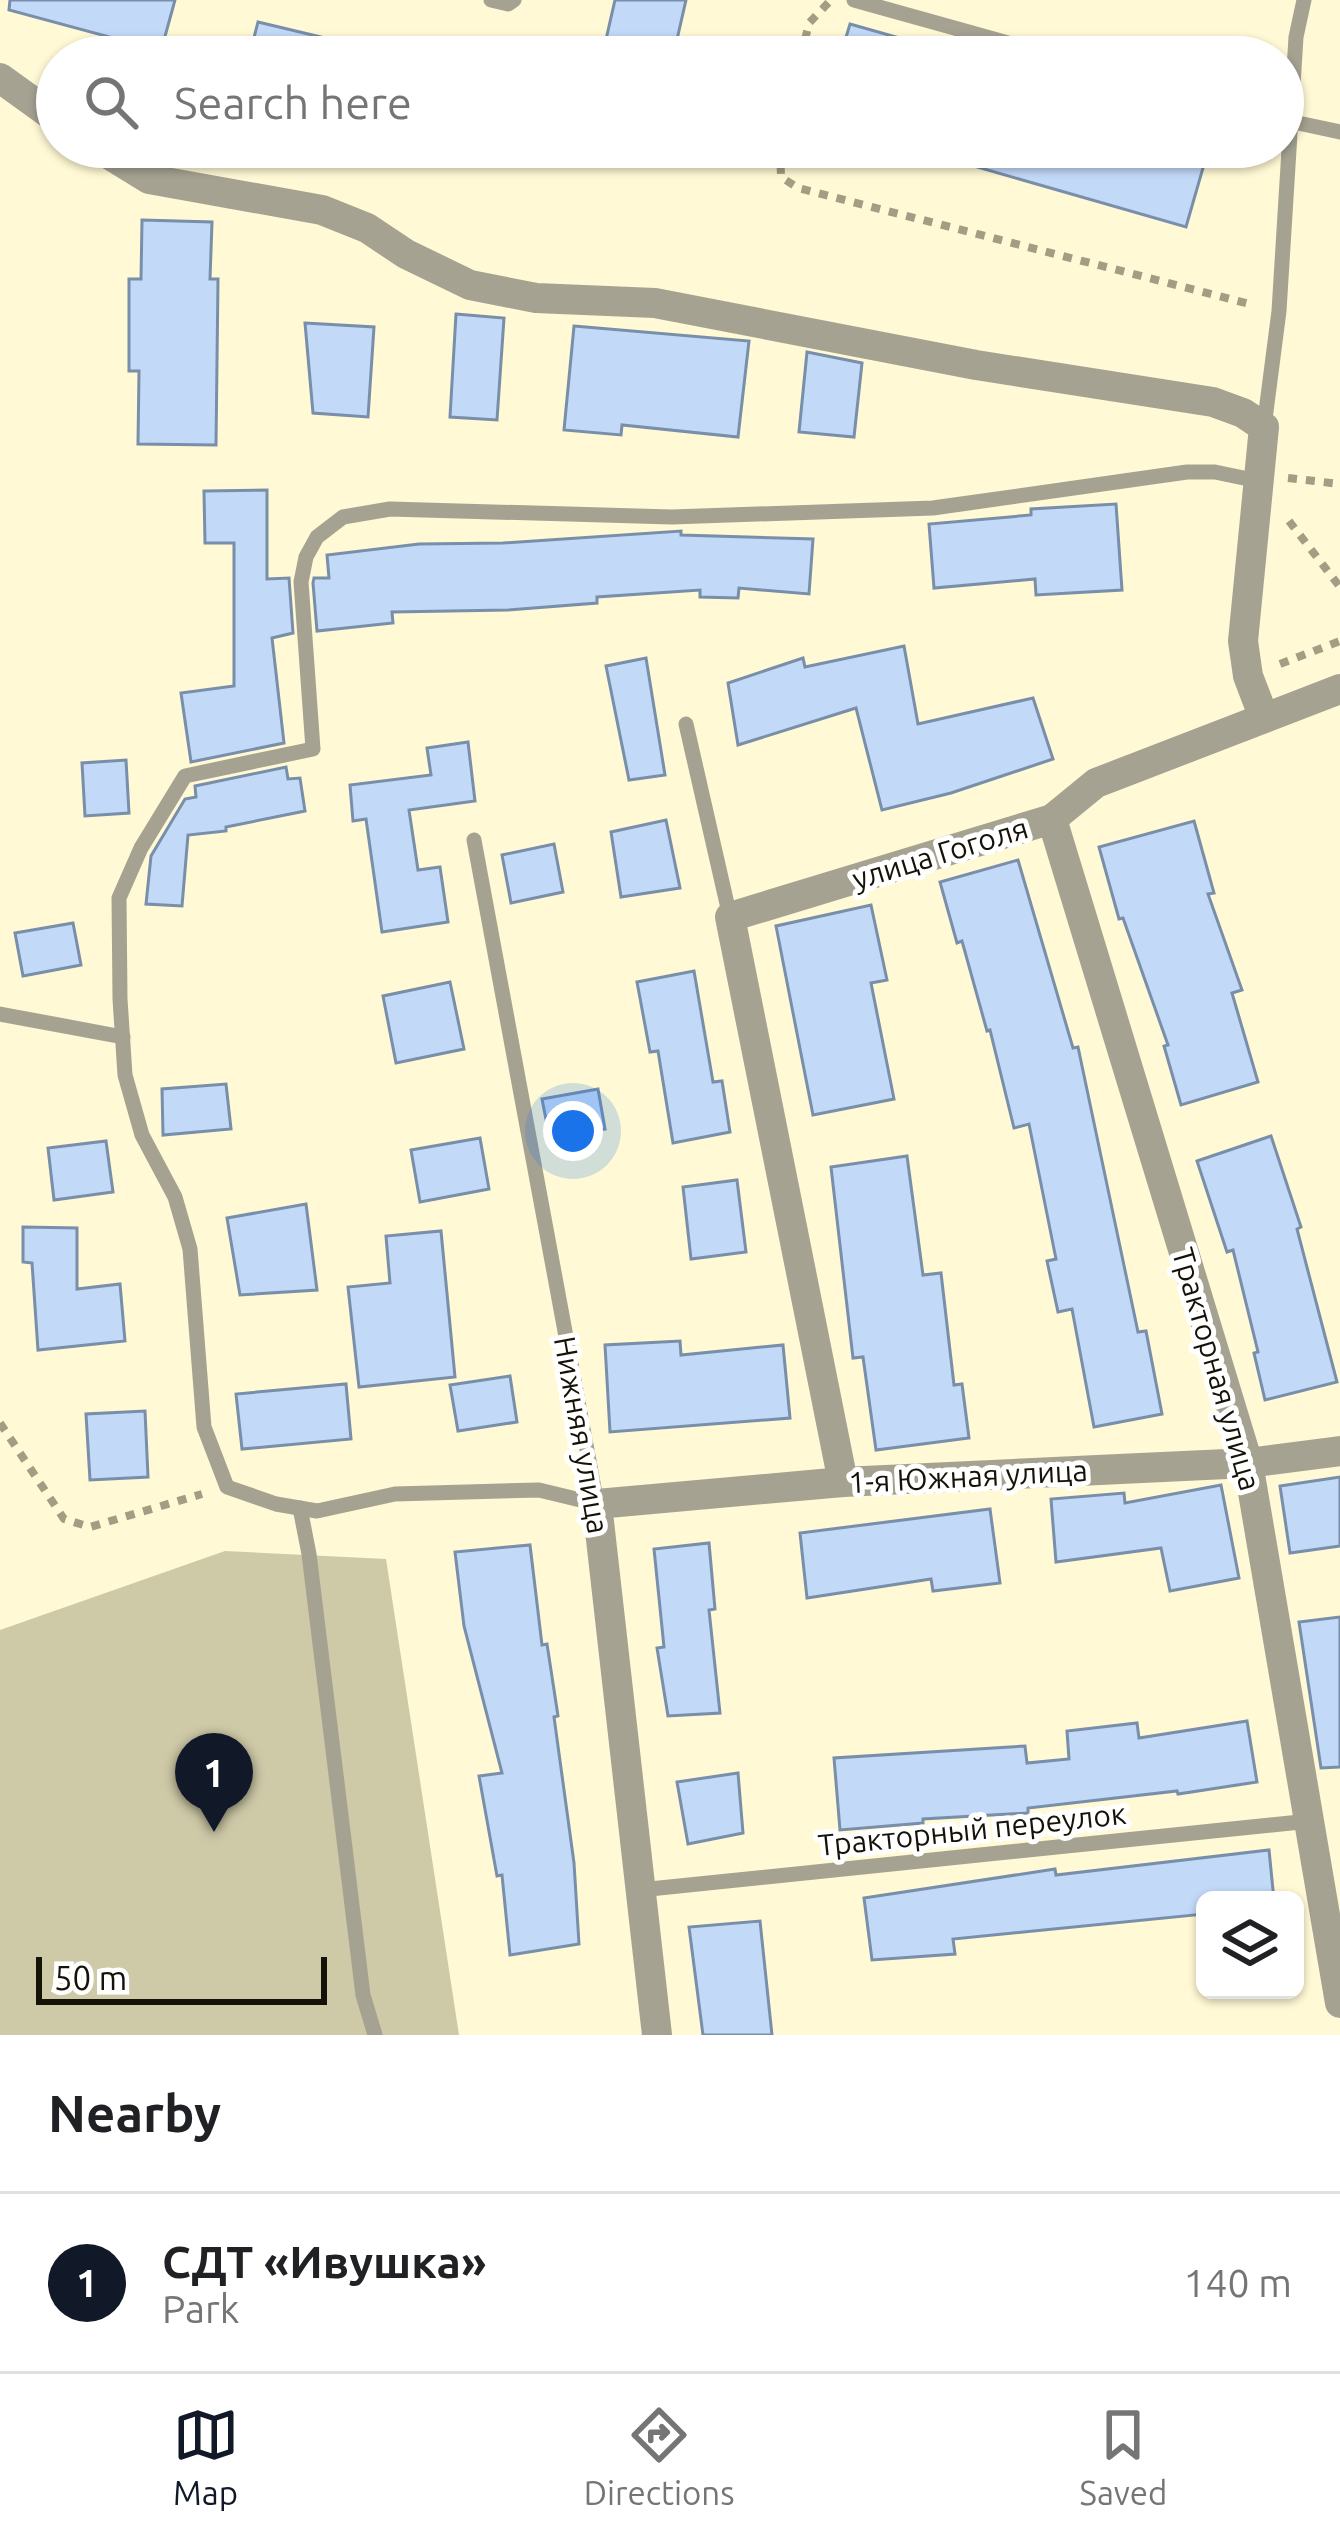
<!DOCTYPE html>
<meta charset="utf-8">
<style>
:root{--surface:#fff;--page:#f6f6f6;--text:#202124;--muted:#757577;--line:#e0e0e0;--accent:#111827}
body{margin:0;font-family:Ubuntu,sans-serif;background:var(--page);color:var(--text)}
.controls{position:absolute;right:36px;bottom:36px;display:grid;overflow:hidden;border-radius:18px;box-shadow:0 3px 9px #0004}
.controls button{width:108px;height:108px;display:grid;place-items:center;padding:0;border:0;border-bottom:3px solid var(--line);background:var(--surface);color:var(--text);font:60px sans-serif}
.scale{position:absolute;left:36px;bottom:30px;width:291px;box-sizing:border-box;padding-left:12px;border:6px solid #151307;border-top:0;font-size:33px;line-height:42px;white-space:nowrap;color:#151307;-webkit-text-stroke:9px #fff;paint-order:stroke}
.you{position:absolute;left:573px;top:1131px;width:42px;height:42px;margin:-30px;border:9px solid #fff;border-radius:50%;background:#1a73e8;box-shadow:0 0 0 18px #1a73e833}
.badge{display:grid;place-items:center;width:78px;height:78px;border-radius:50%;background:var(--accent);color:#fff;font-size:39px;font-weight:700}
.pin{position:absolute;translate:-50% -99px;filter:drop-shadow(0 3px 6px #0008)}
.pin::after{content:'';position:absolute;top:63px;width:42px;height:36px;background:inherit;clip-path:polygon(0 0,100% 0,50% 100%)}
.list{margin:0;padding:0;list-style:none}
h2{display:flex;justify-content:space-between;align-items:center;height:156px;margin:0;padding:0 48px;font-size:51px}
h2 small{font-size:39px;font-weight:400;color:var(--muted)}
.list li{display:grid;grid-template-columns:78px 1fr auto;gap:36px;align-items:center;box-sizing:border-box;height:180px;padding:0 48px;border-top:3px solid var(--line)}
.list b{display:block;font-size:45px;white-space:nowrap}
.list p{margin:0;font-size:39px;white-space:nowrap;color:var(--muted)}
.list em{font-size:39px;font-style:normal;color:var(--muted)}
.icon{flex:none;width:66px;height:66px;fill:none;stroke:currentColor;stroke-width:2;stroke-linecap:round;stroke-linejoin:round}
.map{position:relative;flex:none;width:1340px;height:2035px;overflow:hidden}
.search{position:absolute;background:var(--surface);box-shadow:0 3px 9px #0004;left:36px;right:36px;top:36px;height:132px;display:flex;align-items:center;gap:30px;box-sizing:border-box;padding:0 42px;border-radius:66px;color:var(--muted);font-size:45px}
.sheet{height:336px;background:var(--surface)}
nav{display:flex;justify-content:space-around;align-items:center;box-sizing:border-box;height:168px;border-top:3px solid var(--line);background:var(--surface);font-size:33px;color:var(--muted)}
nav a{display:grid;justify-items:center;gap:6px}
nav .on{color:var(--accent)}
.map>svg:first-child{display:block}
.green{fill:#cec9a7}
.building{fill:#c2d9f8;stroke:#798ea9;stroke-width:3}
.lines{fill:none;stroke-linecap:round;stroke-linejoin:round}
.path{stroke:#a29d83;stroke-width:8;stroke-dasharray:9 9;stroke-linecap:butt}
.lane{stroke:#a5a292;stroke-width:15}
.street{stroke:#a5a292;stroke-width:30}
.labels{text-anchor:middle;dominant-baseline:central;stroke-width:10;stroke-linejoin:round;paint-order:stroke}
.street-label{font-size:30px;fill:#151307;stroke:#fff}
</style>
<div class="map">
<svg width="1340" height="2035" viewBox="0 0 1340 2035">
<rect width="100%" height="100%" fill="#fff9d5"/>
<!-- green -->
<polygon class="green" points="225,1551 386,1559 459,2035 0,2035 0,1630"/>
<!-- building -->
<g class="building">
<polygon points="10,0 175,0 161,51 9,10"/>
<polygon points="615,0 686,0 673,57 602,57"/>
<polygon points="258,22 354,45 352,57 249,57"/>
<polygon points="850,24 935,48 934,57 840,57"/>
<polygon points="941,147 1209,147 1186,227 939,156"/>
<polygon points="142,220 212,222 210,279 218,279 216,445 138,444 139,371 129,371 129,279 141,279"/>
<polygon points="456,314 504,318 497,420 450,417"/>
<polygon points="305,323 374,327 368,417 313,413"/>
<polygon points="574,326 749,341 738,437 622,425 621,435 564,430"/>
<polygon points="807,352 862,363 854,437 799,432"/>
<polygon points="267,490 267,579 289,578 293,633 272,638 284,743 191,762 181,693 234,686 234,543 205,543 204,491"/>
<polygon points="1116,504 1122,590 1036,595 1035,579 934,588 929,524 1031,515 1031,509"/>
<polygon points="681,531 681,535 813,539 809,594 739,588 738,598 700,597 700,590 597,597 597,603 508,610 392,612 393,623 317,631 313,583 314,578 329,578 327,555 419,544 503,543"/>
<polygon points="904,646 918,724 1033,698 1053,759 951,793 882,810 856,708 738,745 728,683 803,658 805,667"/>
<polygon points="646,658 665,775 629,780 606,666"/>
<polygon points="468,742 475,801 409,810 418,870 440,867 448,922 382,932 366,819 353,821 350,785 431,775 427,748"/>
<polygon points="126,760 129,813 85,816 82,763"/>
<polygon points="286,767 288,779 300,778 305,811 226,827 226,831 188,835 182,906 146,904 151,856 185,799 196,797 195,786"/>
<polygon points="666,820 680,888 621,897 611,832"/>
<polygon points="1194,821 1214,893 1208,894 1242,990 1232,993 1258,1082 1181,1105 1164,1046 1168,1045 1123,918 1119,919 1099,847"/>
<polygon points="554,844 563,892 511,903 502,855"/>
<polygon points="1018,860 1073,1048 1078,1047 1138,1332 1146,1331 1162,1414 1094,1427 1072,1309 1058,1312 1047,1261 1056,1259 1029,1124 1014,1128 990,1030 987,1031 962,941 957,943 940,882"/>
<polygon points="871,905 887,980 871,983 894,1099 813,1115 776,926"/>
<polygon points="73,923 81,965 23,976 15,933"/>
<polygon points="694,971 713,1082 722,1081 730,1132 673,1143 658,1051 650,1052 637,982"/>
<polygon points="450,982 464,1049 396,1063 383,996"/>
<polygon points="226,1084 231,1129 163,1135 162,1089"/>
<polygon points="598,1089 605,1129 550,1140 542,1099"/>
<polygon points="1271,1136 1301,1227 1297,1229 1337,1382 1265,1400 1254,1353 1258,1352 1233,1250 1227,1252 1197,1161"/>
<polygon points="480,1138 489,1189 420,1202 411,1150"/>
<polygon points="106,1141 113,1192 54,1200 48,1148"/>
<polygon points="907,1156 923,1275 941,1273 954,1385 962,1384 969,1438 876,1450 863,1357 853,1358 831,1167"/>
<polygon points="737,1180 746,1252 691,1259 683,1187"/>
<polygon points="306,1204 317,1290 240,1295 227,1218"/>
<polygon points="23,1227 77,1228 77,1289 120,1284 125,1341 38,1350 32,1263 23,1262"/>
<polygon points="441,1231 455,1377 359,1387 348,1287 390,1283 386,1236"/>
<polygon points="680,1341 681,1355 783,1345 790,1418 610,1432 605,1345"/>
<polygon points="510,1376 517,1422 458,1431 450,1385"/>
<polygon points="346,1384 351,1439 242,1449 236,1394"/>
<polygon points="145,1411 148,1477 90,1480 86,1414"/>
<polygon points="1340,1477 1340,1546 1290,1553 1280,1486"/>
<polygon points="1221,1485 1239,1578 1170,1591 1161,1548 1056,1562 1051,1499 1124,1493 1125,1503"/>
<polygon points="990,1509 1000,1583 933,1591 931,1579 807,1598 800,1533"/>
<polygon points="709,1543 715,1609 709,1610 720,1713 668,1716 657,1648 664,1647 654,1549"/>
<polygon points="530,1545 542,1645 547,1644 558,1716 554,1717 574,1863 579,1944 510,1955 502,1875 497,1876 479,1776 502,1773 464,1626 455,1552"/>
<polygon points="1340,1617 1340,1767 1321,1768 1299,1622"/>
<polygon points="1247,1721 1257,1782 1178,1794 1177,1791 1028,1808 1028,1813 923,1819 923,1823 840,1830 834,1758 1025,1746 1027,1763 1069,1759 1067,1731 1137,1723 1139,1738"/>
<polygon points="738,1773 743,1833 688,1844 677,1782"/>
<polygon points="1269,1850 1274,1900 1205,1900 1205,1914 953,1939 955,1954 872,1960 864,1898 1055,1869 1056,1875"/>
<polygon points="760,1921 772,2035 703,2035 689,1927"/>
</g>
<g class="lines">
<!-- path -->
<g class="path">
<polyline points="801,57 809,23 829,2"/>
<polyline points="780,147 781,177 798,188 1254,305"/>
<polyline points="1288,478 1340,484"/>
<polyline points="1289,521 1340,587"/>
<polyline points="1280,664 1340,641"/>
<polyline points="0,1423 64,1519 90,1527 202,1494"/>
</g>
<!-- lane -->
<g class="lane">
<polyline points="491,0 508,4 514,0"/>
<polyline points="854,0 1058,57"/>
<polyline points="1284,120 1340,132"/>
<polyline points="1264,427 1279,311 1296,37 1304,0"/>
<polyline points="686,724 730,917"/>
<polyline points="474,840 597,1504 539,1490 395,1494 317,1511 276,1504 227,1487 204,1427 190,1249 175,1197 142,1135 125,1075 120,999 119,898 141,848 185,776 313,749 301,582 306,557 317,537 343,517 390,509 672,517 933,508 1187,472 1215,472 1258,481"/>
<polyline points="0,1014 123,1037"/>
<polyline points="300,1508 309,1554 363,1995 375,2035"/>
<polyline points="640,1890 1310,1821"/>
</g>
<!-- street -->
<g class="street">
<polyline points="0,78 57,119"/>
<polyline points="97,147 149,179 322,210 367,228 406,254 470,285 536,298 655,303 976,365 1213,402 1243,413 1264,427 1243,641 1248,676 1264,718"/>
<polyline points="1052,819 1248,1463 1340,2003"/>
<polyline points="843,1482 730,917 1052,819 1096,783 1340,689"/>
<polyline points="657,2035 597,1504 843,1482 1248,1463 1340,1451"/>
</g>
</g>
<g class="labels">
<!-- street labels -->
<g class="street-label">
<text transform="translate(940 853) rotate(-17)">улица Гоголя</text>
<text transform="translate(1217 1369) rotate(74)">Тракторная улица</text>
<text transform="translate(582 1435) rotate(80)">Нижняя улица</text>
<text transform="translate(968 1476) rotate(-3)">1-я Южная улица</text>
<text transform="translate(972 1829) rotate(-6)">Тракторный переулок</text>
</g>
</g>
</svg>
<div class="controls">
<button><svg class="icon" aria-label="layers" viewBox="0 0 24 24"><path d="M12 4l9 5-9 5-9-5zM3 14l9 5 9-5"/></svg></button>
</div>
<div class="scale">50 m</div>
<div class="you"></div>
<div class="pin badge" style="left:214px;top:1832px">1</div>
<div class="search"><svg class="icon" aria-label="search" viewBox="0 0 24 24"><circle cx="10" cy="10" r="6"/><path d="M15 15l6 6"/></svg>Search here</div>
</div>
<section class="sheet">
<h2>Nearby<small></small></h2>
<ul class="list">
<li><span class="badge">1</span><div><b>СДТ «Ивушка»</b><p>Park</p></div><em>140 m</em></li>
</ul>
</section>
<nav>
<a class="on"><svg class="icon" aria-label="map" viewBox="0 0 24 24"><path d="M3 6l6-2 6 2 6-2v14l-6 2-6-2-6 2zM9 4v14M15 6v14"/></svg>Map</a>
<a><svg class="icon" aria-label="directions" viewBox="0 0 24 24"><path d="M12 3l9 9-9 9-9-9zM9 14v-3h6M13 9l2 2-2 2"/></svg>Directions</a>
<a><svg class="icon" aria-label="saved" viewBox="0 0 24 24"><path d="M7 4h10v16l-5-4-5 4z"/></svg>Saved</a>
</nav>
